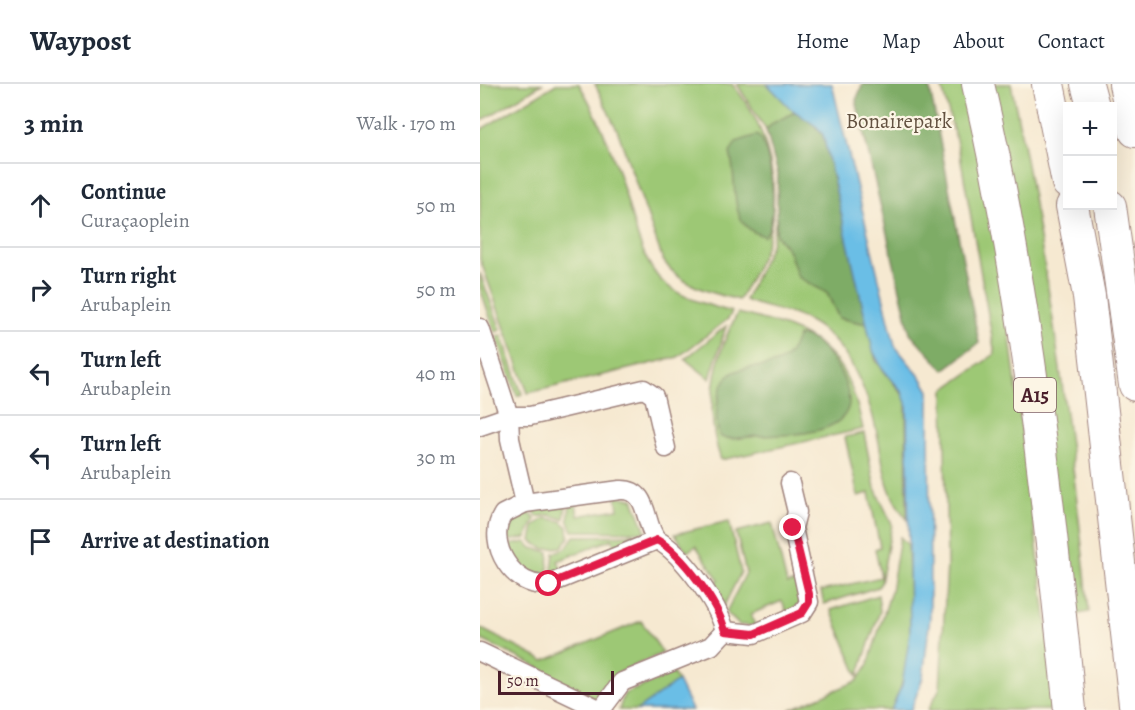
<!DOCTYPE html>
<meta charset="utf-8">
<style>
:root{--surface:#fff;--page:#f2f2f3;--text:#1f2937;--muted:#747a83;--line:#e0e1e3}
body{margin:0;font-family:Alegreya,serif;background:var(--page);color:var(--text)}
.controls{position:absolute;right:18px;top:18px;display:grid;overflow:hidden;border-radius:0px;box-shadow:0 6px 24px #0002}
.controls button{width:54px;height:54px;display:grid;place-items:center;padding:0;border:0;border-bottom:2px solid var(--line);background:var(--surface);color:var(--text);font:30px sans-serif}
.scale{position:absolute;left:18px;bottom:15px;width:116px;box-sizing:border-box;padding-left:6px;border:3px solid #4a1f2b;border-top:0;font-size:16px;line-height:21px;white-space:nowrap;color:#4a1f2b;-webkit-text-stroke:4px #fcf5e5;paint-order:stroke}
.stop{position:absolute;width:18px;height:18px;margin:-14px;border:4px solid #e11d48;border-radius:50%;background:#fff}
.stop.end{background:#e11d48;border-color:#fff;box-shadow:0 2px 6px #0008}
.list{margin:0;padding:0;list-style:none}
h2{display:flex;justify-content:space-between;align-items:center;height:78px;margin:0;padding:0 24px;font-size:26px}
h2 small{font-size:20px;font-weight:400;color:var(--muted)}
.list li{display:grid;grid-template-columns:39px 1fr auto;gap:18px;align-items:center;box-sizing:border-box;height:84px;padding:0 24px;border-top:2px solid var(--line)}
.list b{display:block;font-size:22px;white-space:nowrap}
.list p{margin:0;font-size:20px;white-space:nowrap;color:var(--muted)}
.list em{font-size:20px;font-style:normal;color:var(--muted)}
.icon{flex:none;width:33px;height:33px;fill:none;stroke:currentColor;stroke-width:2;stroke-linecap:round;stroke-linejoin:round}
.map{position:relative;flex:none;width:655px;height:626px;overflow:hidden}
header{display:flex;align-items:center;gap:36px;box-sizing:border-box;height:84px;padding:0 30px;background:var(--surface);border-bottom:2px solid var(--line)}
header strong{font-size:28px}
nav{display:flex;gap:33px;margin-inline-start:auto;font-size:21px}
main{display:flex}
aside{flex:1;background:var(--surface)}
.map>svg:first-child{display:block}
.green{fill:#9dc875;stroke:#747450;stroke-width:1.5}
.forest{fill:#7eac66;stroke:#646648;stroke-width:1.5}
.water{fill:#6abee6;stroke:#5a6e88;stroke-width:1.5}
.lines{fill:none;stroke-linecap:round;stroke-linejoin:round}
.street-casing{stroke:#a0847e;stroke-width:21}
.highway-casing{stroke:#a0847e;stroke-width:34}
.street{stroke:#fff;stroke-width:18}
.highway{stroke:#fff;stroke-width:32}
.route{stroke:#e11d48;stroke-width:8}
.labels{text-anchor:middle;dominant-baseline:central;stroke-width:4.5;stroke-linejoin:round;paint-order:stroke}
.shield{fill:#fcf5e5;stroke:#7f5f63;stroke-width:1.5}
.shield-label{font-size:20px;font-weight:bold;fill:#4a1f2b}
.park-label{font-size:21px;fill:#635241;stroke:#fcf5e5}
</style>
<header>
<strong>Waypost</strong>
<nav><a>Home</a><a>Map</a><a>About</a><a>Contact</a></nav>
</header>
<main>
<aside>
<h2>3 min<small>Walk · 170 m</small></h2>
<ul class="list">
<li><svg class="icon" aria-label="ahead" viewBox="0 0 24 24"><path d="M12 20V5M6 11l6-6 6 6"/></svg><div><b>Continue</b><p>Curaçaoplein</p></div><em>50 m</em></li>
<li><svg class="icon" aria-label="right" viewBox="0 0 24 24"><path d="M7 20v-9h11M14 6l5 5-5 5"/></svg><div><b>Turn right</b><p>Arubaplein</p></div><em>50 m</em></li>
<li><svg class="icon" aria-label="left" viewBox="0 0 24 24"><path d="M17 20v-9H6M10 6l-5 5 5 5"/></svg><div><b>Turn left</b><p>Arubaplein</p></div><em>40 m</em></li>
<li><svg class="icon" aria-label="left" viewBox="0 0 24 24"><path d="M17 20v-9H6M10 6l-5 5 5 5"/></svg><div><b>Turn left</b><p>Arubaplein</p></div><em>30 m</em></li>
<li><svg class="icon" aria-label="arrive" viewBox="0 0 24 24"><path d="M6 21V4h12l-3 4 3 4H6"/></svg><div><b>Arrive at destination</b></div></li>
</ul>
</aside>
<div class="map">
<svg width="655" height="626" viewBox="0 0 655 626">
<rect width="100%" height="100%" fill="#fcf5e5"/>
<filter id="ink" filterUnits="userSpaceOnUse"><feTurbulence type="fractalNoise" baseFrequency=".0167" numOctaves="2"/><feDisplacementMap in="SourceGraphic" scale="12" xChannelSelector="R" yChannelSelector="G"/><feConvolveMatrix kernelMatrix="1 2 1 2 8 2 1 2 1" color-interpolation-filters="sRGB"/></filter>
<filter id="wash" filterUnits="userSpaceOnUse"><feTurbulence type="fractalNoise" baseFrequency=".008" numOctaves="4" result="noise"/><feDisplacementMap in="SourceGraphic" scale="24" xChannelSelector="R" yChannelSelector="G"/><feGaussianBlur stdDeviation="1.35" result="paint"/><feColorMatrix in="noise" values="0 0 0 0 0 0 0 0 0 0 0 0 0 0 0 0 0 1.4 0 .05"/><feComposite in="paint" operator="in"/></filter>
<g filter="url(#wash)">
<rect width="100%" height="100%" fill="#f6e9d1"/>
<!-- green -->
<g class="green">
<polygon points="0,0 62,0 0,38"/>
<path d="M76 0H99C115 26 127 55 137 84 149 116 158 177 184 199 203 215 228 221 252 228L248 235 198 273 48 309 0 175V46Z"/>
<path d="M115 0H252C290 44 303 106 286 161 280 180 268 198 259 216 231 209 200 202 183 176L138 48Z"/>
<polygon points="257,0 287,0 315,28 293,39 286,46"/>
<polygon points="461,0 484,0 513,122 578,626 448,626 460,604 467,480 464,306 515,270 480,71"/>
<path d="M504 0H531C568 174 591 351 609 528L598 530 599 597Z"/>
<path d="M299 121 296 148 309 167 318 193 347 209 359 234 387 240 396 277 426 315 427 435C402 405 405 381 396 345 388 308 368 261 334 240 312 226 287 226 265 216L291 161Z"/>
<polygon points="0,189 21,246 15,248 0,204"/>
<path d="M258 229C335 248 366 262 383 345L241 376C224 329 233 272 258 229Z"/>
<polygon points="246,242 230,295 205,275"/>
<polygon points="22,251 42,310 37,312 17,253"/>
<polygon points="384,349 395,404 412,440 401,499 398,503 344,520 341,507 401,493 395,465 400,463 389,409 378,412 365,353"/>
<polygon points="136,412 153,415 166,448 93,447 88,436 90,420 96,419 98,432 138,425"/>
<polygon points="86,421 84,435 69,431 57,433 53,425"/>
<polygon points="47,426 55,435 46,454 27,457 24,447 27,436"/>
<polygon points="65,434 81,437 88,443 89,454 82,463 64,465 51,457 54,442"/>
<polygon points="249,437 261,488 243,524 229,504 239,496 216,462 207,468 195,450"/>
<polygon points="292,439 307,500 321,497 320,520 307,529 302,517 271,530 275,542 259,541 246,528 266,489 256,448"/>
<polygon points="166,451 137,467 132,455 78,477 83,489 71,494 74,469 86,464 94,452"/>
<path d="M420 453 428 461C429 516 438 576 411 626H309L377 597 388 581 411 507Z"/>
<polygon points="46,458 52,464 69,468 67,496 61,497 33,479 28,461"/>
<polygon points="398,511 400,527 378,592 351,526"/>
<polygon points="161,537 183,569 140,588 119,617 64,593 64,586 0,555 0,544 64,577"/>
<polygon points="193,589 198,597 157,626 139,626 144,610"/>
</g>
<!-- forest -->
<g class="forest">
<polygon points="383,0 449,0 499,259 464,286 430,249 376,16"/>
<polygon points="315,28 330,36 343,51 387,240 359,234 347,209 318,193 309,167 296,151 298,90 286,46 293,39"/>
<path d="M277 51C292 62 300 140 284 152 245 142 259 99 250 69L256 58Z"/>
<path d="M318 252C341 248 375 302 368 324 359 353 300 351 277 352 265 353 252 357 240 353 236 344 236 327 238 317 245 268 284 293 306 273 312 268 314 259 318 252Z"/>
</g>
<!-- water -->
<g class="water">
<polygon points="287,0 352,0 415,262 442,295 449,307 450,533 443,593 431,626 411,626 422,601 430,549 427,322 422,308 402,284 393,267 343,51 337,43 310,24"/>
<polygon points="198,597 212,626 157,626"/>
</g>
</g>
<g filter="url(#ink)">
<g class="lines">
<!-- street casing -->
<g class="street-casing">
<g id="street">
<polyline points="0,244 29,332 30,355 45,419"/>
<polyline points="0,342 29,332 50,332 164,305 174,312 186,364"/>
<path d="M140 406C170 404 163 440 177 456L69 500C35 507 4 459 23 430L45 419Z"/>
<path d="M177 456C202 469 238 519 245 547L274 550 322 529 329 518 313 444 317 428 310 399"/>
<polyline points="0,568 121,626"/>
<polyline points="121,626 142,598 231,562 245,547"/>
</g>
</g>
<!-- highway casing -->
<g class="highway-casing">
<g id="highway">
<path d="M498 0C546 207 568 415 590 626"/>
<polyline points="568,0 588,99"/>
<polyline points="607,0 613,22"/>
<polyline points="645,0 655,47"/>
<polyline points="592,122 609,212 655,620"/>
<polyline points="630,122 655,301"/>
</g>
</g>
<!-- street -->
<use href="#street" class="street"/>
<!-- highway -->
<use href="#highway" class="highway"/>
</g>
</g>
<g class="lines" filter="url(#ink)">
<!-- route -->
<path class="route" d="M69 500 177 456C202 470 238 519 245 547L274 550 322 529 329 518V510L313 444"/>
</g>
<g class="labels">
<!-- shield labels -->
<rect class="shield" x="534" y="294" width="42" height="34" rx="4.5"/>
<g class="shield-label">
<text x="555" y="311">A15</text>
</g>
<!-- park labels -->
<g class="park-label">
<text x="419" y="37">Bonairepark</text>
</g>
</g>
</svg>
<div class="controls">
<button>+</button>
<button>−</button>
</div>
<div class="scale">50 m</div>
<div class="stop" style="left:69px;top:500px"></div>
<div class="stop end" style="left:313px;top:444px"></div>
</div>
</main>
